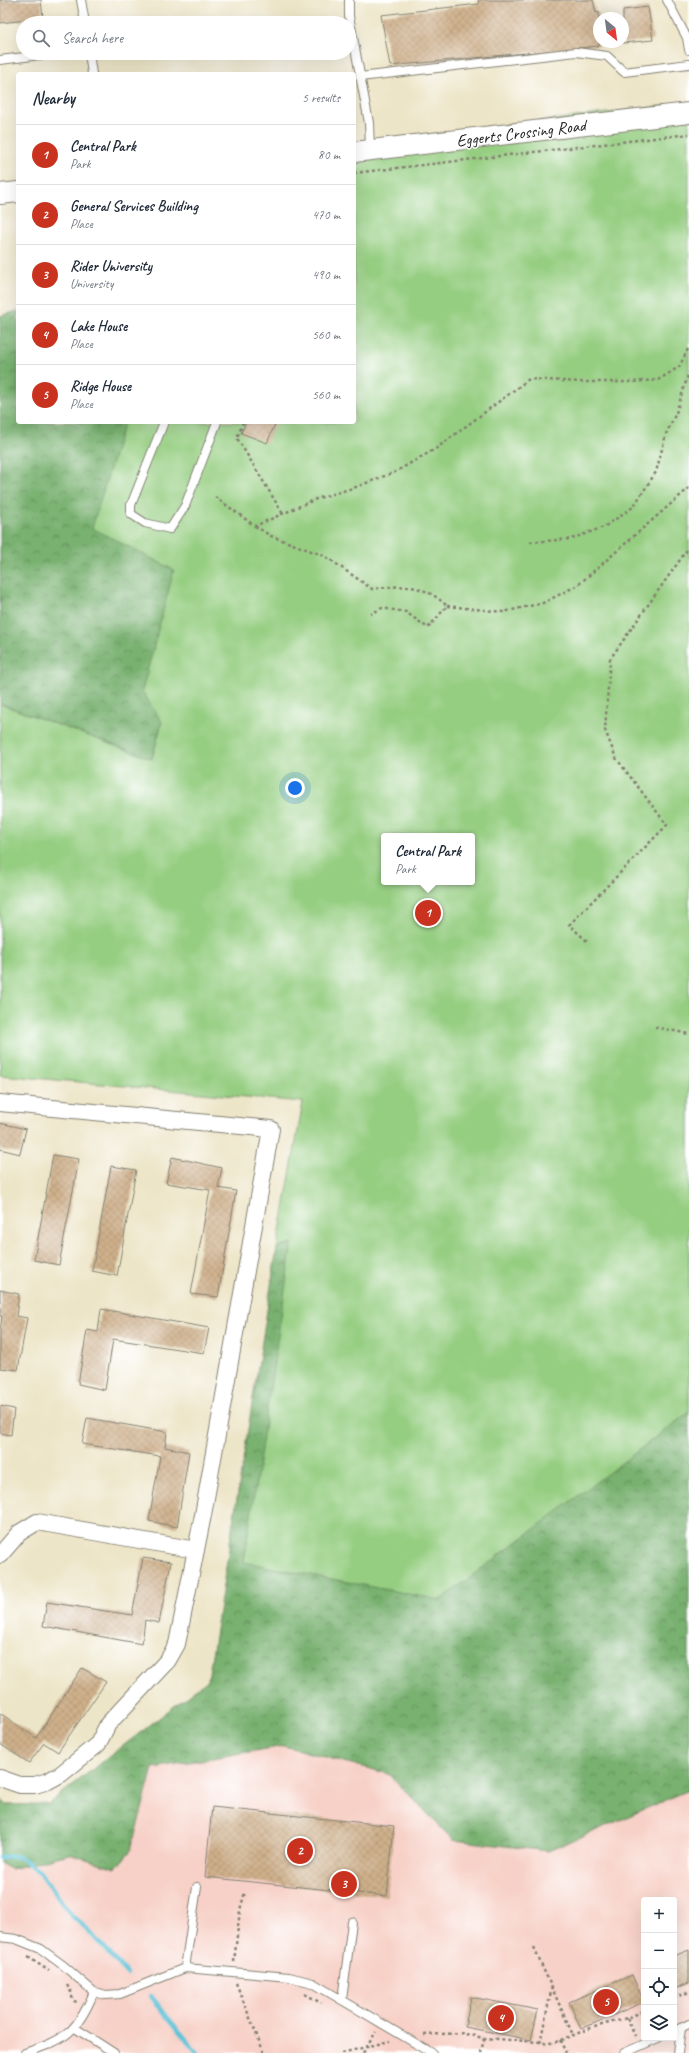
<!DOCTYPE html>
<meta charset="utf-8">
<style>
:root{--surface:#fff;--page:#f6f6f7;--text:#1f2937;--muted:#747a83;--line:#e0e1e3;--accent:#c8321e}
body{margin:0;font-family:Caveat,sans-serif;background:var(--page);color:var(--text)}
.controls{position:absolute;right:12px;bottom:12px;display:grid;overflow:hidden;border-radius:4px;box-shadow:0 4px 16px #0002}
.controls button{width:36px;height:36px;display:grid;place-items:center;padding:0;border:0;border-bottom:1px solid var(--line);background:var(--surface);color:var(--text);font:20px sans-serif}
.compass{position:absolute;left:593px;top:12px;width:36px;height:36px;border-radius:50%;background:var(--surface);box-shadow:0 4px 16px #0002;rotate:151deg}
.you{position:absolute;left:295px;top:788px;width:14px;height:14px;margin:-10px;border:3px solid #fff;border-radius:50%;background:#1a73e8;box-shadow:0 0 0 6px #1a73e833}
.badge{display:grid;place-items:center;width:26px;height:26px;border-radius:50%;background:var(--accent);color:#fff;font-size:13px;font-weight:700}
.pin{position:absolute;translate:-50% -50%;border:2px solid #fff;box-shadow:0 1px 4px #0006}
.popup{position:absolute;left:381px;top:833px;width:94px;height:52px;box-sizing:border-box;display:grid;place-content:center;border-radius:4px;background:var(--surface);filter:drop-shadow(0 1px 3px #0005);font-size:13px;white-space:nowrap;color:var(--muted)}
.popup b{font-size:15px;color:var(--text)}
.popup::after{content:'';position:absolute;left:50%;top:100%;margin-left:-8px;border:8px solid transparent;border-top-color:var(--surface)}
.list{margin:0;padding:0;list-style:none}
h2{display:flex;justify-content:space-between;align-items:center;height:52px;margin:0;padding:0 16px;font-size:17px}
h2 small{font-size:13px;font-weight:400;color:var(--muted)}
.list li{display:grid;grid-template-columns:26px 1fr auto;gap:12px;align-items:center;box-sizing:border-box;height:60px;padding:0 16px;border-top:1px solid var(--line)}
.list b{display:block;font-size:15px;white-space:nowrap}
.list p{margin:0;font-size:13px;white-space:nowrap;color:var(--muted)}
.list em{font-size:13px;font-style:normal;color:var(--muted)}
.icon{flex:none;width:22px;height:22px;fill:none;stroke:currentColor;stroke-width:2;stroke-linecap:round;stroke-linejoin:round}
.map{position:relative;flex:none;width:689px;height:2053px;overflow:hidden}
.search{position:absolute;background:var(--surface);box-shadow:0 4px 16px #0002;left:16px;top:16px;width:340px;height:44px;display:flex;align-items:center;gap:10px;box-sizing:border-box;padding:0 14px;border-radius:22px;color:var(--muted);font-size:15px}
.panel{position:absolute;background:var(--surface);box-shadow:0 4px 16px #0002;left:16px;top:72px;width:340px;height:352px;border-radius:4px}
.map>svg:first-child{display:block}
.built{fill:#f7d1c7;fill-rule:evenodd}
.forest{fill:url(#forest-crowns);stroke:#4a6646}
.green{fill:#95ce81;stroke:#58754e;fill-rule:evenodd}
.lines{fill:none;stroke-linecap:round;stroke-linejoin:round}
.stream{stroke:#5bc3d8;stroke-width:4.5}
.building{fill:url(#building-cross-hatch)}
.service-casing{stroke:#848072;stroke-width:10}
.minor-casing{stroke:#848072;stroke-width:18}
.tertiary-casing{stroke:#848072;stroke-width:22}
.path{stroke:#848072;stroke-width:2.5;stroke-dasharray:3 3;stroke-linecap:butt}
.service{stroke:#fff;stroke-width:8}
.minor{stroke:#fff;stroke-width:16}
.tertiary{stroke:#fff;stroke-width:20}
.labels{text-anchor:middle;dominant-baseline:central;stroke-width:3;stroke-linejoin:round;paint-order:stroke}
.street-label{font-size:17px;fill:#1c1c1c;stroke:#fff}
</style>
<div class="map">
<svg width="689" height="2053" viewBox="0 0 689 2053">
<defs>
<pattern id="forest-crowns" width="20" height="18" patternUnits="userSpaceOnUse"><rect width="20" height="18" fill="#78b16f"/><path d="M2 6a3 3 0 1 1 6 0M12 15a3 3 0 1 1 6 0" fill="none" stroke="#628f5a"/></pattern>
<pattern id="building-cross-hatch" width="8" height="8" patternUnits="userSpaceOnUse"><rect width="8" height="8" fill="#cfb08b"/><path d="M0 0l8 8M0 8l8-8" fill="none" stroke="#b19777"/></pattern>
</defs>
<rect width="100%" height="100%" fill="#fff"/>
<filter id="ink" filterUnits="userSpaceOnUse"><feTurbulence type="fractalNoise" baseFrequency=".025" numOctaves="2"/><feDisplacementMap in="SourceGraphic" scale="8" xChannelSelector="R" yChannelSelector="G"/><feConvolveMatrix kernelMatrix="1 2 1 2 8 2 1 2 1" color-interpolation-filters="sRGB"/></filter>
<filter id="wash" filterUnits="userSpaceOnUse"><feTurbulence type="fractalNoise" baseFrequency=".012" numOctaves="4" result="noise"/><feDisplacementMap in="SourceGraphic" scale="16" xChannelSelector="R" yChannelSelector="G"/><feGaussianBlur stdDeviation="0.9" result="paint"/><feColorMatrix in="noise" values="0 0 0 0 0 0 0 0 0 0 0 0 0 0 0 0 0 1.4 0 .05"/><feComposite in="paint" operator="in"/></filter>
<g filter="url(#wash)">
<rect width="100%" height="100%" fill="#ede5c7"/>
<!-- built -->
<path class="built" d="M284 1746 389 1774 453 1840 548 1851 689 1790V2053H0V1863L11 1869 69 1854 116 1868 131 1850 153 1768ZM644 1900H674V2038H644Z"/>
<!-- forest -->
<g class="forest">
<polygon points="18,311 18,422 139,422 203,565 152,759 0,704 0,316"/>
<polygon points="689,1053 689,1790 548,1851 453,1840 389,1774 284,1746 153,1768 131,1850 116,1868 69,1854 11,1869 0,1863 0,1798 7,1805 48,1804 208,1680 277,1248 394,1204"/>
</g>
<!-- green -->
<path class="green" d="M689 103V1412L440 1600 244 1562 292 1243 277 1248 303 1102 0 1075V704L152 759 162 722 142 691 174 570 92 528 124 422H354V144ZM384 836H472V882H384Z"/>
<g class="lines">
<!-- stream -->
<g class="stream">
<polyline points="0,1857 18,1856 39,1871 73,1917 86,1928 127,1974"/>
<polyline points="151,1996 168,2018 198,2053"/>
</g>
</g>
<g id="blocks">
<!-- building -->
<g class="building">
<polygon points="0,0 41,0 43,18 0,23"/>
<polygon points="478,0 593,0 596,13 599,12 599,46 390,66 381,15 479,4"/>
<polygon points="648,7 653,40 623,43 623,10"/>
<polygon points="246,422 276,422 267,443 241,433"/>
<polygon points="0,1123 26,1129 20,1154 0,1149"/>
<polygon points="53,1155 79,1159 59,1265 34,1260"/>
<polygon points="172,1157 222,1168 218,1188 236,1191 218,1297 191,1294 210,1190 166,1183"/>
<polygon points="111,1166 136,1170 117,1276 92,1271"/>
<polygon points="0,1290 19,1294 16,1316 27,1318 18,1370 0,1368 0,1331 2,1316 0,1316"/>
<polygon points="101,1309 209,1328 204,1353 113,1339 105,1390 78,1384 87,1330 98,1332"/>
<polygon points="0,1406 14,1409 11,1435 0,1433"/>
<polygon points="87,1418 167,1432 165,1447 189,1452 177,1527 149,1521 160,1456 82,1444"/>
<polygon points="143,1558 171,1562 159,1623 145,1620 142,1644 43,1626 47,1602 132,1615"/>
<polygon points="82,1668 106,1682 58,1752 44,1743 29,1763 0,1744 0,1713 36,1738"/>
<polygon points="212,1807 394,1826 387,1896 205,1877"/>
<polygon points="689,1950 689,1983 674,1989 674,1956"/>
<polygon points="632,1975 644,2002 581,2029 569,2002"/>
<polygon points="471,1997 538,2010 531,2040 465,2027"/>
</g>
</g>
</g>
<g filter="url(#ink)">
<use href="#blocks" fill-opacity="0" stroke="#848072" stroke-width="1"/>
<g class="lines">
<!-- service casing -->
<g class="service-casing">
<g id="service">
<polyline points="81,0 85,23"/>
<polyline points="349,0 349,16 369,123 370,149"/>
<polyline points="667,0 687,38 689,50"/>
<polyline points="89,53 92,74"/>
<polyline points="0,60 57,53"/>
<polyline points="360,77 576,52 607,56 624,72 689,64"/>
<polyline points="164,422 131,505 131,514 145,523 170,529 185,506 217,422"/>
<polyline points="0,1937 16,1939 41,1949 64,1966 94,1992 106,1995 120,1994 185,1968 289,1977 313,1983 432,2053"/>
<polyline points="185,1968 197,1887"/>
<polyline points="342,2000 352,1922"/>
<polyline points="75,2028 114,2053"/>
<polyline points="674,2031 689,2024"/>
<path d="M25 2053C66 2039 77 2033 94 1992"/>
<polyline points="624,2053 658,2038"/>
<polyline points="678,2053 681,2028"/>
</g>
</g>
<!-- minor casing -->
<g class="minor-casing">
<g id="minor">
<polyline points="0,1103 271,1129 203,1515 177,1644 168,1660 108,1724 98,1744 61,1774 48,1781 35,1785 20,1785 0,1778"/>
<polyline points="0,1555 19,1533 37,1522 196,1550"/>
</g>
</g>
<!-- tertiary casing -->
<g class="tertiary-casing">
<g id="tertiary">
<polyline points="354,152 689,113"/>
<polyline points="0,194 18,192"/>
</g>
</g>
<!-- path -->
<g class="path">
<polyline points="354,173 689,134"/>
<polyline points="243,422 237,438 283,514"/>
<polyline points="215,497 255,526 316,499 356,487 395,472 437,448 529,379 581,382 629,382 658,380 679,367 689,347"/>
<path d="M255 526 271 536 325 556 372 589C404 585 423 583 447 606L428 628 406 612 382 608 371 614"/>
<polyline points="530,542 571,539 604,527 633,507 656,472 666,434 676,413 689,372"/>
<polyline points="447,606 503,612 543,603 578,585 689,488"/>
<polyline points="587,941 569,925 667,825 616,758 605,730 610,659 689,547"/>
<polyline points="655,1027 689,1034"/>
<polyline points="534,1948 573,2035"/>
<polyline points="28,1957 49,1971"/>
<polyline points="234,1962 240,1910 245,1892"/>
<polyline points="236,1983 264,2053"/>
<polyline points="67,1985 71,1992 73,2001 78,2002"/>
<polyline points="305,1994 321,2003"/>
<polyline points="674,1998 689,1992"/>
<polyline points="627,2018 635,2036"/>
<polyline points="424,2035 460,2033 484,2038 553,2043 591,2028 627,2018 644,2011"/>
<polyline points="560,2040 566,2053"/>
<polyline points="540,2043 552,1987"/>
<polyline points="342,2053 390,2041"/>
<polyline points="363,2053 376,2032"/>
<polyline points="481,2053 484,2038"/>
</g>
<!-- service -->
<use href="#service" class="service"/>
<!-- minor -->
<use href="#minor" class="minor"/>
<!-- tertiary -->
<use href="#tertiary" class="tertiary"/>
</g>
</g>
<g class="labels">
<!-- street labels -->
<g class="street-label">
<text transform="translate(521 133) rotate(-7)">Eggerts Crossing Road</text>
</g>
</g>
</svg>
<div class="controls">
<button>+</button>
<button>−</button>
<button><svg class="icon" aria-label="locate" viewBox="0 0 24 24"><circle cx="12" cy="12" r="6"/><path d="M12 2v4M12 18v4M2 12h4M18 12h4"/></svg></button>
<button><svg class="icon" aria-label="layers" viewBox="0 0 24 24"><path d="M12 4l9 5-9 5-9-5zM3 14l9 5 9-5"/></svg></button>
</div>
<svg class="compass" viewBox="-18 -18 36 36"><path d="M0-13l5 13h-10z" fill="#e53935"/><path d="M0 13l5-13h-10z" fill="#747a83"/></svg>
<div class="you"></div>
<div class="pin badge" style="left:428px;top:913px">1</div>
<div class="popup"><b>Central Park</b>Park</div>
<div class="pin badge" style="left:300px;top:1851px">2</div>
<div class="pin badge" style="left:344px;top:1884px">3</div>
<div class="pin badge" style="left:501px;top:2018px">4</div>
<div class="pin badge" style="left:606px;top:2002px">5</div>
<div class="search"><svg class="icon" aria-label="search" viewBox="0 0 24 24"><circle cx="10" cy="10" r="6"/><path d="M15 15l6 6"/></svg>Search here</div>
<section class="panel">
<h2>Nearby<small>5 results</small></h2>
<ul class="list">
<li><span class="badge">1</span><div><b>Central Park</b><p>Park</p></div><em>80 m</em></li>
<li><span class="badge">2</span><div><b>General Services Building</b><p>Place</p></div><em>470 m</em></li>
<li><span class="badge">3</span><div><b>Rider University</b><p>University</p></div><em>490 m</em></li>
<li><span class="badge">4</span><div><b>Lake House</b><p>Place</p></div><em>560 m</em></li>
<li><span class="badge">5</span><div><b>Ridge House</b><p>Place</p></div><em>560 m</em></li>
</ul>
</section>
</div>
